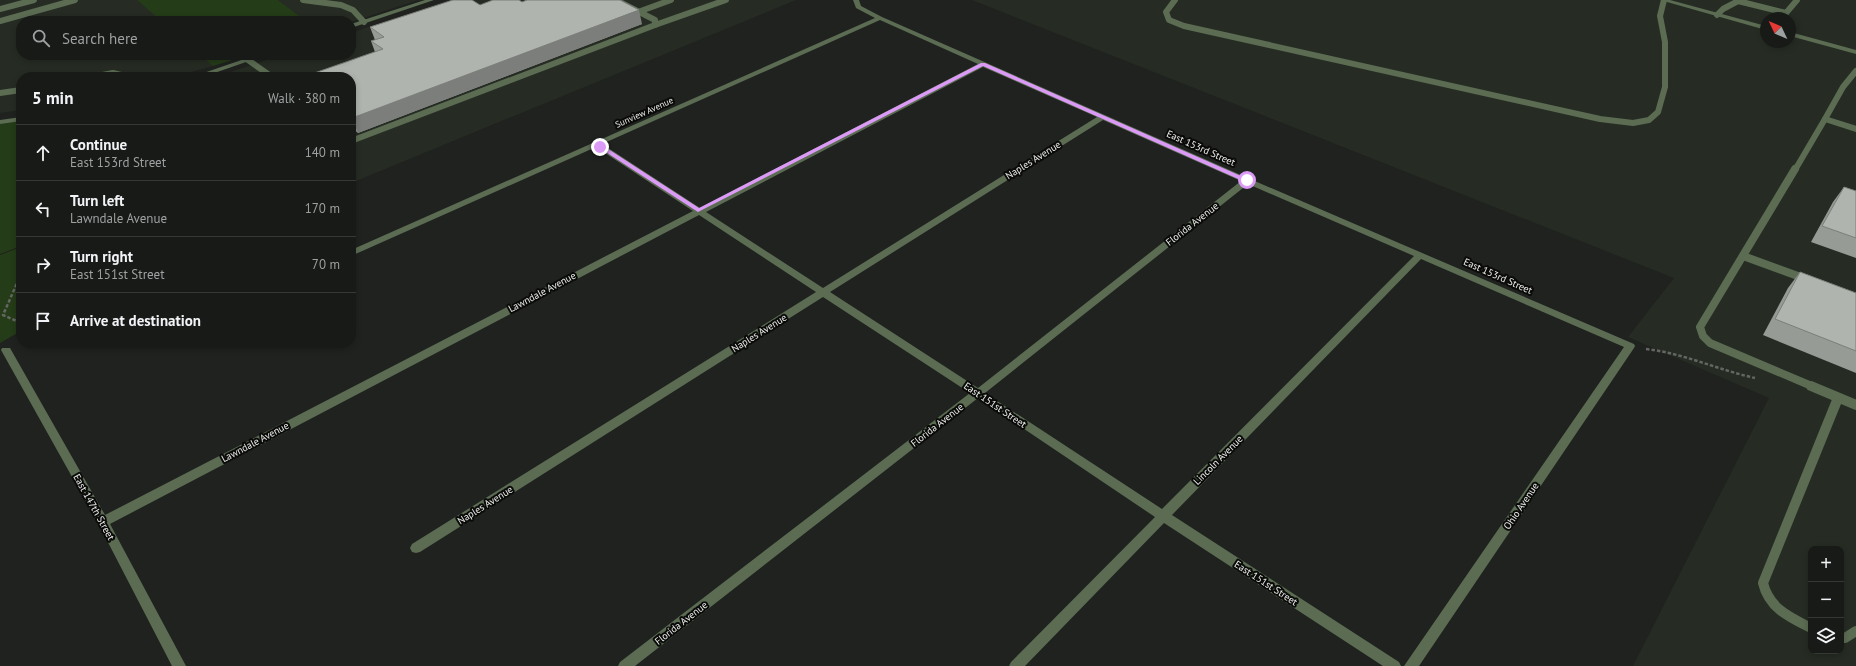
<!DOCTYPE html>
<meta charset="utf-8">
<style>
:root{--surface:#171a16;--page:#242723;--text:#f1f3f6;--muted:#9ea1a1;--line:#363835}
body{margin:0;font-family:"PT Sans",sans-serif;background:var(--page);color:var(--text)}
.controls{position:absolute;right:12px;bottom:12px;display:grid;overflow:hidden;border-radius:8px;box-shadow:0 2px 6px #0003}
.controls button{width:36px;height:36px;display:grid;place-items:center;padding:0;border:0;border-bottom:1px solid var(--line);background:var(--surface);color:var(--text);font:20px sans-serif}
.compass{position:absolute;left:1760px;top:12px;width:36px;height:36px;border-radius:50%;background:var(--surface);box-shadow:0 2px 6px #0003;rotate:314deg}
.stop{position:absolute;width:12px;height:12px;margin:-9px;border:3px solid #db9af6;border-radius:50%;background:#fff}
.stop.end{background:#db9af6;border-color:#fff;box-shadow:0 1px 4px #0008}
.list{margin:0;padding:0;list-style:none}
h2{display:flex;justify-content:space-between;align-items:center;height:52px;margin:0;padding:0 16px;font-size:17px}
h2 small{font-size:13px;font-weight:400;color:var(--muted)}
.list li{display:grid;grid-template-columns:26px 1fr auto;gap:12px;align-items:center;box-sizing:border-box;height:56px;padding:0 16px;border-top:1px solid var(--line)}
.list b{display:block;font-size:15px;white-space:nowrap}
.list p{margin:0;font-size:13px;white-space:nowrap;color:var(--muted)}
.list em{font-size:13px;font-style:normal;color:var(--muted)}
.icon{flex:none;width:22px;height:22px;fill:none;stroke:currentColor;stroke-width:2;stroke-linecap:round;stroke-linejoin:round}
.map{position:relative;flex:none;width:1856px;height:666px;overflow:hidden}
.search{position:absolute;background:var(--surface);box-shadow:0 2px 6px #0003;left:16px;top:16px;width:340px;height:44px;display:flex;align-items:center;gap:10px;box-sizing:border-box;padding:0 14px;border-radius:16px;color:var(--muted);font-size:15px}
.panel{position:absolute;background:var(--surface);box-shadow:0 2px 6px #0003;left:16px;top:72px;width:340px;height:276px;border-radius:16px}
.map>svg:first-child{display:block}
.built{fill:#262c23;fill-rule:evenodd}
.green{fill:#253c18}
.lines{fill:none;stroke-linecap:round;stroke-linejoin:round}
.path{stroke:#636662;stroke-width:2.5;stroke-dasharray:3.5 2;stroke-linecap:butt}
.service-far2{stroke:#5b6c53;stroke-width:6}
.service-far1{stroke:#5b6c53;stroke-width:8}
.service{stroke:#5b6c53;stroke-width:10}
.minor{fill:#5b6c53;fill-rule:evenodd}
.tertiary{fill:#5b6c53;fill-rule:evenodd}
.wall{fill:#979b96}
.shaded-wall{fill:#7b7e7a}
.building{fill:#b0b4ae;stroke:#7b7e7a}
.route{fill:#db9af6}
.labels{text-anchor:middle;dominant-baseline:central;stroke-width:4;stroke-linejoin:round;paint-order:stroke}
.far-street-label{font-size:9px;fill:#edefec;stroke:#0a0b09}
.street-label{font-size:10px;fill:#edefec;stroke:#0a0b09}
</style>
<div class="map">
<svg width="1856" height="666" viewBox="0 0 1856 666">
<rect width="100%" height="100%" fill="#1f221e"/>
<!-- built -->
<g class="built">
<polygon points="0,0 137,0 161,21 21,21 21,55 200,55 213,66 172,77 21,77 21,110 0,113"/>
<polygon points="278,0 418,0 351,22 306,21"/>
<polygon points="450,0 796,0 351,183 351,77 215,77 282,55 351,55 351,33"/>
<path d="M972 0H1856V666H1633L1769 398 1628 337 1674 278ZM1766 18H1790V42H1766ZM1811 549H1841V651H1811Z"/>
</g>
<!-- green -->
<g class="green">
<polygon points="137,0 278,0 306,21 161,21"/>
<polygon points="200,55 248,55 213,66"/>
<polygon points="21,119 21,246 0,254 0,122"/>
<polygon points="21,247 21,331 0,343 0,255"/>
</g>
<g class="lines">
<!-- path -->
<g class="path">
<polyline points="21,274 3,315 19,322 21,328"/>
<path d="M1646 349C1683 353 1718 370 1755 378"/>
</g>
<!-- service-far2 -->
<g class="service-far2">
<polyline points="303,0 341,5 353,10 364,22"/>
<polyline points="1175,0 1166,12 1169,20 1184,26 1600,119 1633,123 1649,120 1658,112 1665,87 1665,42 1660,16 1664,0"/>
<polyline points="0,9 34,0"/>
<polyline points="638,12 671,0"/>
<polyline points="1717,15 1723,9 1738,1 1786,13 1797,0"/>
<polyline points="0,21 75,0"/>
<polyline points="655,25 726,0"/>
<polyline points="248,60 272,77"/>
<polyline points="1856,71 1843,87 1825,119 1856,129"/>
<polyline points="92,77 113,73 129,77"/>
<polyline points="0,93 21,90"/>
<polyline points="351,141 655,25 655,20 616,0"/>
<polyline points="1795,170 1825,119"/>
</g>
<!-- service-far1 -->
<g class="service-far1">
<polyline points="1795,169 1700,327 1703,336 1710,343 1814,387"/>
<polyline points="1743,256 1806,279"/>
</g>
<!-- service -->
<g class="service">
<polyline points="1811,386 1856,405"/>
<path d="M1811 628C1789 617 1769 608 1763 583L1838 398"/>
<polyline points="1841,638 1845,638 1856,631"/>
</g>
<!-- minor -->
<path class="minor" d="M853 0H859L861 6 882 17 1250 179 1634 344 1635 346 1634 348 1419 666H1404L1624 347 1421 259 1172 515 1399 662 1401 666H1383L1164 523 1025 666H1009L1011 662 1155 517 978 398 635 666H618L620 662 970 393 823 297 420 552 416 553 412 552 410 548 412 544 816 292 699 215 110 524 186 666H172L99 525 1 350 2 348H10L105 515 693 211 596 147 351 256V250L875 18 856 8ZM880 20 978 64 700 208 602 144ZM983 67 1097 117 823 288 706 212ZM1103 120 1241 181 978 388 830 292ZM1248 184 1414 256 1162 509 985 393Z"/>
<!-- tertiary -->
<g class="tertiary">
<polygon points="425,0 434,0 351,28 351,24"/>
<polygon points="1660,0 1670,0 1766,26 1766,30"/>
<polygon points="1790,32 1856,50 1856,54 1790,36"/>
<polygon points="256,55 266,55 203,77 192,77"/>
<polygon points="21,117 21,121 0,124 0,120"/>
</g>
</g>
<!-- wall -->
<g class="wall">
<polygon points="522,2 642,24 358,133 351,127 351,77 375,52 371,41 375,40 370,27 480,5"/>
<polygon points="1844,187 1856,191 1856,258 1811,242 1833,202"/>
<polygon points="1800,272 1856,293 1856,373 1763,335 1788,288"/>
</g>
<!-- shaded-wall -->
<polygon class="shaded-wall" points="639,10 642,24 358,133 352,118"/>
<!-- building -->
<g class="building">
<polygon points="453,0 472,0 480,5 493,0 519,0 522,2 527,0 620,0 639,10 352,118 351,117 351,77 303,77 383,49 371,41 384,37 370,27"/>
<polygon points="1844,187 1856,191 1856,238 1822,226"/>
<polygon points="1800,272 1856,293 1856,351 1775,319"/>
</g>
<!-- route -->
<polygon class="route" points="981,63 985,63 1250,180 1245,182 983,66 698,212 598,147 602,145 699,208"/>
<g class="labels">
<!-- far-street labels -->
<g class="far-street-label">
<text transform="translate(644 112) rotate(-24)">Sunview Avenue</text>
</g>
<!-- street labels -->
<g class="street-label">
<text transform="translate(1201 148) rotate(24)">East 153rd Street</text>
<text transform="translate(1033 160) rotate(-32)">Naples Avenue</text>
<text transform="translate(1192 224) rotate(-38)">Florida Avenue</text>
<text transform="translate(1498 276) rotate(24)">East 153rd Street</text>
<text transform="translate(542 292) rotate(-28)">Lawndale Avenue</text>
<text transform="translate(759 333) rotate(-32)">Naples Avenue</text>
<text transform="translate(995 405) rotate(34)">East 151st Street</text>
<text transform="translate(937 425) rotate(-38)">Florida Avenue</text>
<text transform="translate(255 442) rotate(-28)">Lawndale Avenue</text>
<text transform="translate(1218 460) rotate(-45)">Lincoln Avenue</text>
<text transform="translate(485 505) rotate(-32)">Naples Avenue</text>
<text transform="translate(1521 506) rotate(-56)">Ohio Avenue</text>
<text transform="translate(94 507) rotate(61)">East 147th Street</text>
<text transform="translate(1266 583) rotate(33)">East 151st Street</text>
<text transform="translate(681 623) rotate(-38)">Florida Avenue</text>
</g>
</g>
</svg>
<div class="controls">
<button>+</button>
<button>−</button>
<button><svg class="icon" aria-label="layers" viewBox="0 0 24 24"><path d="M12 4l9 5-9 5-9-5zM3 14l9 5 9-5"/></svg></button>
</div>
<svg class="compass" viewBox="-18 -18 36 36"><path d="M0-13l5 13h-10z" fill="#e53935"/><path d="M0 13l5-13h-10z" fill="#9ea1a1"/></svg>
<div class="stop" style="left:1247px;top:180px"></div>
<div class="stop end" style="left:600px;top:147px"></div>
<div class="search"><svg class="icon" aria-label="search" viewBox="0 0 24 24"><circle cx="10" cy="10" r="6"/><path d="M15 15l6 6"/></svg>Search here</div>
<section class="panel">
<h2>5 min<small>Walk · 380 m</small></h2>
<ul class="list">
<li><svg class="icon" aria-label="ahead" viewBox="0 0 24 24"><path d="M12 20V5M6 11l6-6 6 6"/></svg><div><b>Continue</b><p>East 153rd Street</p></div><em>140 m</em></li>
<li><svg class="icon" aria-label="left" viewBox="0 0 24 24"><path d="M17 20v-9H6M10 6l-5 5 5 5"/></svg><div><b>Turn left</b><p>Lawndale Avenue</p></div><em>170 m</em></li>
<li><svg class="icon" aria-label="right" viewBox="0 0 24 24"><path d="M7 20v-9h11M14 6l5 5-5 5"/></svg><div><b>Turn right</b><p>East 151st Street</p></div><em>70 m</em></li>
<li><svg class="icon" aria-label="arrive" viewBox="0 0 24 24"><path d="M6 21V4h12l-3 4 3 4H6"/></svg><div><b>Arrive at destination</b></div></li>
</ul>
</section>
</div>
